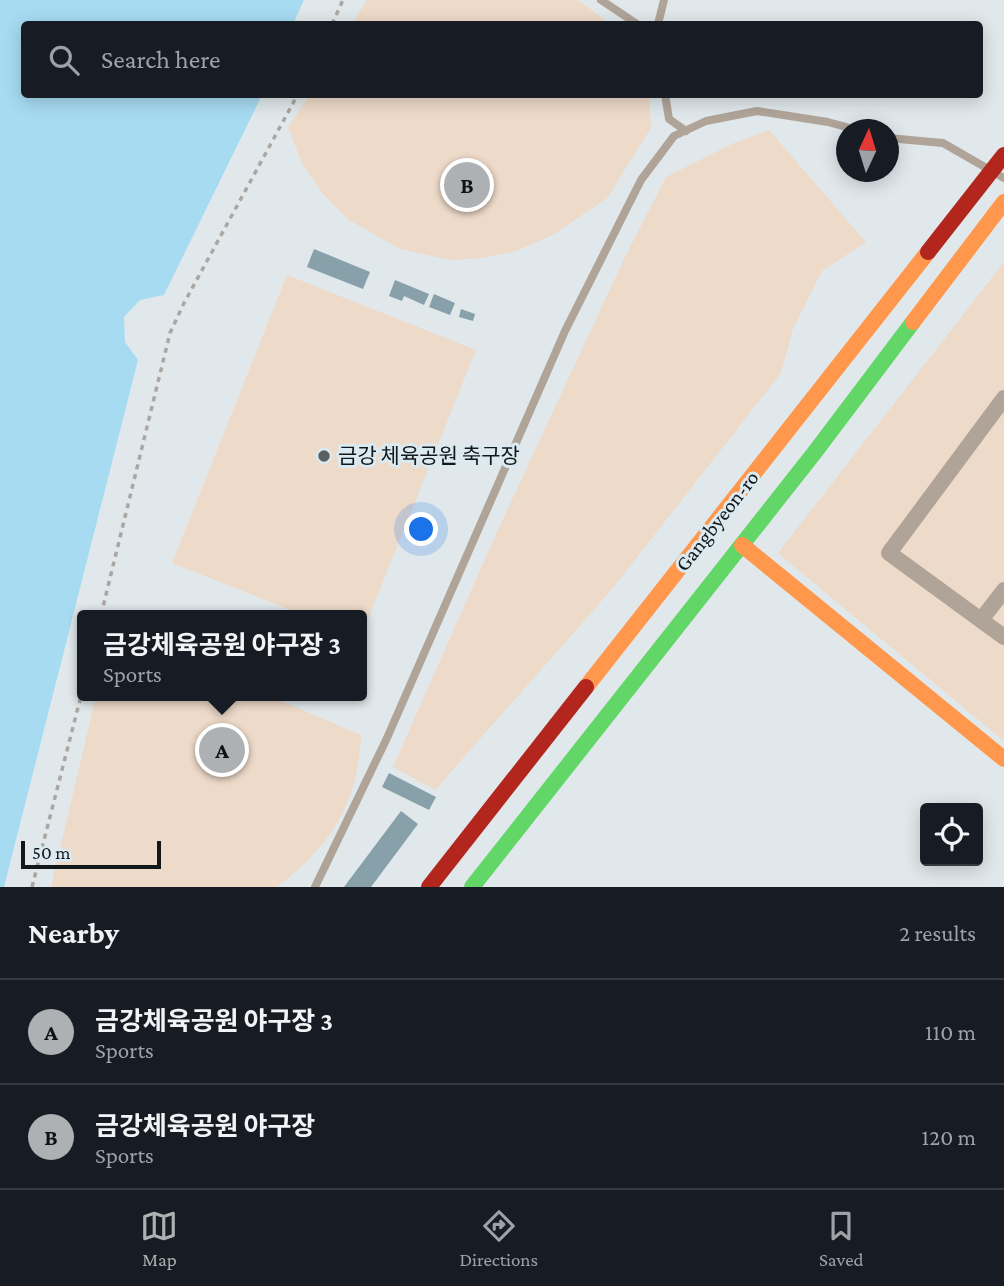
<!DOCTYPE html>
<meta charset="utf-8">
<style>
:root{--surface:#171b24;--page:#20242c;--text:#f1f3f6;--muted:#9ea1a6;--line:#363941;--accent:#adb1b3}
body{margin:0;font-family:"Crimson Pro","Noto Sans KR",serif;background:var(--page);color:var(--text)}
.controls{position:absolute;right:21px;bottom:21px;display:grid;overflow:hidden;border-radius:7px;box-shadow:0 4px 18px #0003}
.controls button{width:63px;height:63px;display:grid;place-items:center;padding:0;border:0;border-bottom:2px solid var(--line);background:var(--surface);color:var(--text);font:35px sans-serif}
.compass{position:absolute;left:836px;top:119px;width:63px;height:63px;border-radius:50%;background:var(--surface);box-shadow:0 4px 18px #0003;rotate:4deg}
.scale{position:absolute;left:21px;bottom:18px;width:140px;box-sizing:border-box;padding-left:7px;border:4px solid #121719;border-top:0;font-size:19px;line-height:24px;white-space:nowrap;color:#121719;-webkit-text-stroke:5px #dbe9f0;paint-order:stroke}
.you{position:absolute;left:422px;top:530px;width:24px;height:24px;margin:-18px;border:5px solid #fff;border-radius:50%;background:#1a73e8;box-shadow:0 0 0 10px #1a73e833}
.badge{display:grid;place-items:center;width:46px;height:46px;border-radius:50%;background:var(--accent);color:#111;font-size:23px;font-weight:700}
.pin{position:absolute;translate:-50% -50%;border:4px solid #fff;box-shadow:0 2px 7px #0006}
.popup{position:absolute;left:77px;top:610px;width:290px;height:91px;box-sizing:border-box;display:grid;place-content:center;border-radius:7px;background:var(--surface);filter:drop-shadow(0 2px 5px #0005);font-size:23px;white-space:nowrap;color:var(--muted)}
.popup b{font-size:26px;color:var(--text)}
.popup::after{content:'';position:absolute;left:50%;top:100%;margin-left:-14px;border:14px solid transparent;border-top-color:var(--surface)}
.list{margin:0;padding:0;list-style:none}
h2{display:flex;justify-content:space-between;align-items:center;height:91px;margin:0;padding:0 28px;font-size:30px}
h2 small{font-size:23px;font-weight:400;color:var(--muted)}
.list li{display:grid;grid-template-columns:46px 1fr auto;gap:21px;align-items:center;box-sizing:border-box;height:105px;padding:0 28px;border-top:2px solid var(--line)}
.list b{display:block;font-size:26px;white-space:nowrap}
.list p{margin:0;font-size:23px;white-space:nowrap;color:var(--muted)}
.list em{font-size:23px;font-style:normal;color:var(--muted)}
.icon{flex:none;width:38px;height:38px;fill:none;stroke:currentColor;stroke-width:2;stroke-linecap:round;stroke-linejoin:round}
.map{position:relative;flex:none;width:1004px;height:887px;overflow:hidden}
.search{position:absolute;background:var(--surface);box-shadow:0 4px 18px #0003;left:21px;right:21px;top:21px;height:77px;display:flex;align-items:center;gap:18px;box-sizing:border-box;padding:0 24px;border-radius:7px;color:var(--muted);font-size:26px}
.sheet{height:301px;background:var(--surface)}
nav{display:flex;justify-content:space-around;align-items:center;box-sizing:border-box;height:98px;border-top:2px solid var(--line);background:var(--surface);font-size:19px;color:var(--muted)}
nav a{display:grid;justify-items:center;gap:4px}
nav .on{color:var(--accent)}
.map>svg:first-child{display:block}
.green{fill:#eedac9}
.water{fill:#a7dbf2}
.building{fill:#87a0a9}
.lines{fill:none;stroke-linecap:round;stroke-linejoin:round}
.path{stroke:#aba6a1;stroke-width:3.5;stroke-dasharray:5 5;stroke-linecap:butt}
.lane{stroke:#b0a499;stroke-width:8}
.street{stroke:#b0a499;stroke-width:16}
.fast{stroke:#63d668;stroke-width:16}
.slow{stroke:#ff974d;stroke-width:16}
.jam{stroke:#b3261e;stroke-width:16}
.poi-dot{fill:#5a6062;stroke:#dbe9f0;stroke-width:2.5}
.labels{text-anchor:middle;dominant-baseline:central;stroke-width:6;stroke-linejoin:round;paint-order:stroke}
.poi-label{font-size:21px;fill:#121719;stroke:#dbe9f0;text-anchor:start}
.street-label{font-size:21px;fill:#121719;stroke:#dbe9f0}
</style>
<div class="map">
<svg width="1004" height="887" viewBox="0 0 1004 887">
<rect width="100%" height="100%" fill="#e0e8eb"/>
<!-- green -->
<g class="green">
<polygon points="367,0 578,0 610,24 352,24"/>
<polygon points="649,94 651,128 607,198 553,235 516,251 483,258 451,260 400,249 349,220 323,194 303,165 288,128 309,95"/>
<polygon points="769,130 866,242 822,271 793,329 781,373 613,588 435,790 393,767 497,532 625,257 666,177 734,143"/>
<polygon points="1004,262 1004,741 778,553"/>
<polygon points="287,275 476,350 362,634 362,615 303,615 172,563"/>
<path d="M96 696H270L361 735C358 804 331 845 277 887H51Z"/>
</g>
<!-- water -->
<polygon class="water" points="0,0 304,0 293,24 24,24 24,94 262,95 164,295 140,300 124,317 125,342 138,360 4,887 0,887"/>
<!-- building -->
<g class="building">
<polygon points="314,249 370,272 363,289 307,267"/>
<polygon points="395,280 429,294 424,305 404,296 402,301 389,296"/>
<polygon points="434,294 455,303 450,315 429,307"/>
<polygon points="461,309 475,314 473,321 459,317"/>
<polygon points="389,773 436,797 429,810 382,787"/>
<polygon points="401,811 418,824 371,887 344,887"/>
</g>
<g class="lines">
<!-- path -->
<g class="path">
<polyline points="332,24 343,0"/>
<polyline points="101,615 170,333 183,305 298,94"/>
<polyline points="32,887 82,692"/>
</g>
<!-- lane -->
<g class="lane">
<polyline points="601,0 637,24"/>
<polyline points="658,24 664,0"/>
<polyline points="665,94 669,119 686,131"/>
<polyline points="888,138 943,143 1004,178"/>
<polyline points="315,887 387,738 565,331 641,180 674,136 706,121 757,111 828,122 857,130"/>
</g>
<!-- street -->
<g class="street">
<polyline points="1004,398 889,553 1004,637"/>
<polyline points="981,620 1004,590"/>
</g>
<!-- fast -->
<polyline class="fast" points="472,887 815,452 913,322"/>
<!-- slow -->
<g class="slow">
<polyline points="913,322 1004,202"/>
<polyline points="742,545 1004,759"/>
<polyline points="586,687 928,252"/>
</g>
<!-- jam -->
<g class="jam">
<polyline points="928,252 1004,155"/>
<polyline points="429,887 586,687"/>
</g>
</g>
<!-- markers -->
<circle class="poi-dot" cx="324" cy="456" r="7"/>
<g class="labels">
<!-- poi labels -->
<g class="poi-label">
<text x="338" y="456">금강 체육공원 축구장</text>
</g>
<!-- street labels -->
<g class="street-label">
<text transform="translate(717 521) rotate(-52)">Gangbyeon-ro</text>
</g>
</g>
</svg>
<div class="controls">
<button><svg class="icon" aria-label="locate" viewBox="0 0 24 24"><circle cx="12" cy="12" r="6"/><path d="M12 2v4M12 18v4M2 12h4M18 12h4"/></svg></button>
</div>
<svg class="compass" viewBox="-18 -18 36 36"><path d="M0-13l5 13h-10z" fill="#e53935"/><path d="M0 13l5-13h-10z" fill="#9ea1a6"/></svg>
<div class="scale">50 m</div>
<div class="you"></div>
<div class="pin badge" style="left:222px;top:750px">A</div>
<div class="popup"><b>금강체육공원 야구장 3</b>Sports</div>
<div class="pin badge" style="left:467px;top:185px">B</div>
<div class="search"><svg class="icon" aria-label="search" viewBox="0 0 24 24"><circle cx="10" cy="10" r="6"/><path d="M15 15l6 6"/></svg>Search here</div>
</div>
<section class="sheet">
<h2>Nearby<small>2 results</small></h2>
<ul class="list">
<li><span class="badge">A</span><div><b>금강체육공원 야구장 3</b><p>Sports</p></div><em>110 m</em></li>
<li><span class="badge">B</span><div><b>금강체육공원 야구장</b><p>Sports</p></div><em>120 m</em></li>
</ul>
</section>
<nav>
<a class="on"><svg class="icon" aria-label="map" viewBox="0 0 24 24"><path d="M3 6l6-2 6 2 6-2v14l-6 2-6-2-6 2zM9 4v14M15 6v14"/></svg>Map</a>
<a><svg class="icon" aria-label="directions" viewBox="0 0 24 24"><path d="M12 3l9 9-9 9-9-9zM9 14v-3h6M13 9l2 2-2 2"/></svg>Directions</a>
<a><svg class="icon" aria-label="saved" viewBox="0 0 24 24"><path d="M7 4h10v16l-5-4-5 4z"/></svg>Saved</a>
</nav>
